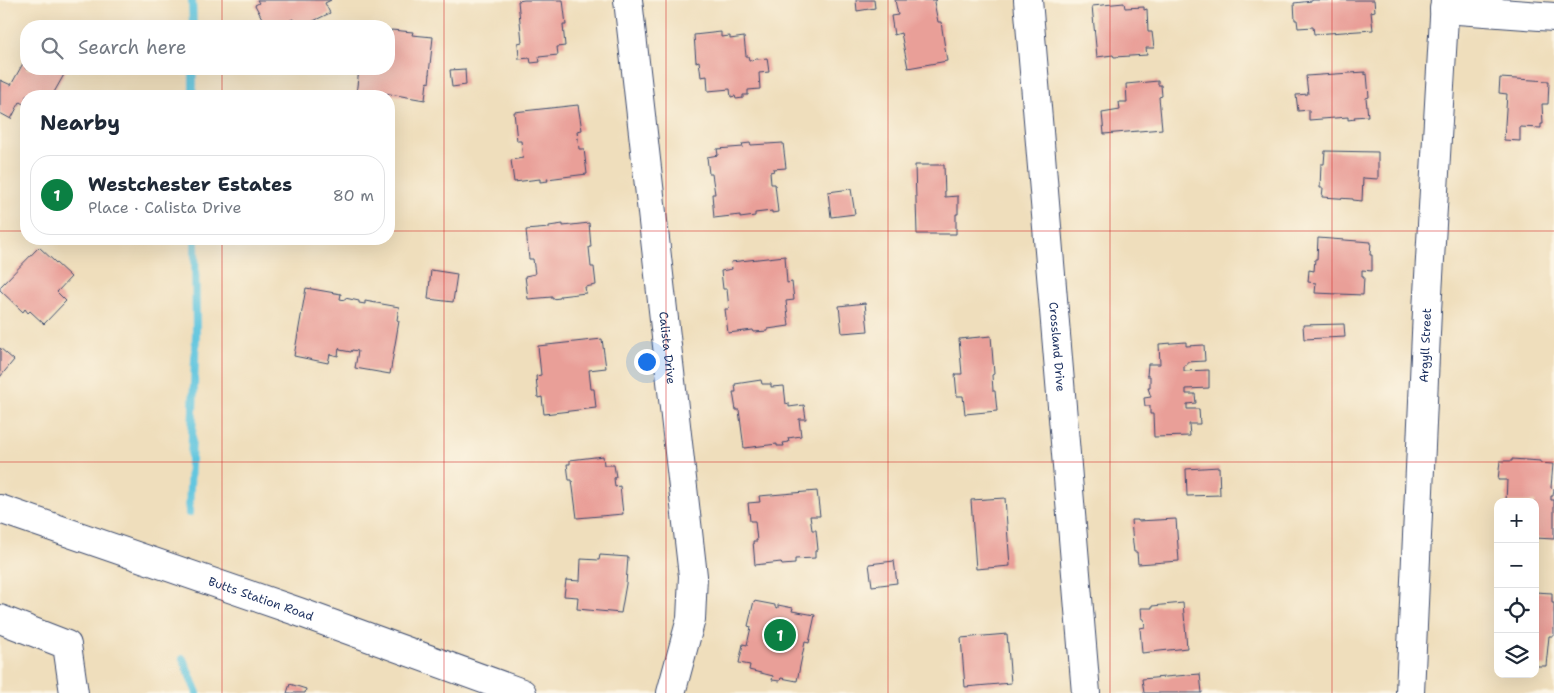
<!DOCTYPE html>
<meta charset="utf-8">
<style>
:root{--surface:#fff;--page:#f2f2f3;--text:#1f2937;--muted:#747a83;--line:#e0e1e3;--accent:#0b8043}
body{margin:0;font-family:"Shantell Sans",sans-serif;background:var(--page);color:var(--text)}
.controls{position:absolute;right:15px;bottom:15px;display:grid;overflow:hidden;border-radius:10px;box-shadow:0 5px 20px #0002}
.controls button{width:45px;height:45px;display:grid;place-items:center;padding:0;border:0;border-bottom:1px solid var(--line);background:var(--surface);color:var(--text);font:25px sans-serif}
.you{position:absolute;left:646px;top:361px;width:18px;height:18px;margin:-12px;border:4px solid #fff;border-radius:50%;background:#1a73e8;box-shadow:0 0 0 8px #1a73e833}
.badge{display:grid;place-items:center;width:32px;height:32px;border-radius:50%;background:var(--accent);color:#fff;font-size:16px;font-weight:700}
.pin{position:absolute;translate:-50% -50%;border:2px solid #fff;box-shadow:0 1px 5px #0006}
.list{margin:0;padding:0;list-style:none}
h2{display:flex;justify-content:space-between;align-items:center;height:65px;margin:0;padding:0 20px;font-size:21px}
h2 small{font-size:16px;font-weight:400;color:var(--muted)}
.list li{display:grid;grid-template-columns:32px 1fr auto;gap:15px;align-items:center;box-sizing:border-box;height:80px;margin:0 10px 10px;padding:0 10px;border:1px solid var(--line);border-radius:20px}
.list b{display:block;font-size:19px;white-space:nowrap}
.list p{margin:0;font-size:16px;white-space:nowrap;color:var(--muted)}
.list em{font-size:16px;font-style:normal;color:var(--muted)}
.icon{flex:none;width:28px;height:28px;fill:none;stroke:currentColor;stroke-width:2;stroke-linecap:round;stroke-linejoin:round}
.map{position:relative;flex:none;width:1554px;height:693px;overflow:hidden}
.search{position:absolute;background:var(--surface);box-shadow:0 5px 20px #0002;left:20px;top:20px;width:375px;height:55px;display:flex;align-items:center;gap:12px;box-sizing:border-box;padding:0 18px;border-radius:20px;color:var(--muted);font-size:19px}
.panel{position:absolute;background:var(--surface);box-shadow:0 5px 20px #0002;left:20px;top:90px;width:375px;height:155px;border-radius:20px}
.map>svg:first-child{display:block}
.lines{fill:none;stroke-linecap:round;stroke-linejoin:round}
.stream{stroke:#62c6df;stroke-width:8}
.building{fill:#e99f98}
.minor-casing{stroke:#3b496c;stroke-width:30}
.major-casing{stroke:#3b496c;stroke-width:30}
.minor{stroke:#fff;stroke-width:28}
.major{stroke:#fff;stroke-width:28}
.grid{fill:none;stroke:#d62828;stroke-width:1;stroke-opacity:0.55}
.labels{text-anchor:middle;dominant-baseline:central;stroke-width:4;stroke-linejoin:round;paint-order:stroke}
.street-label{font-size:12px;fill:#1b2f5e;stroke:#fcf5e5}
</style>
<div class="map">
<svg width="1554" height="693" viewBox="0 0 1554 693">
<rect width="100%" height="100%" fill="#fcf5e5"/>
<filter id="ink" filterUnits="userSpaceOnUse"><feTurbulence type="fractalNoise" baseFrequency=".02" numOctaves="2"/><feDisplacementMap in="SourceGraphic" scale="10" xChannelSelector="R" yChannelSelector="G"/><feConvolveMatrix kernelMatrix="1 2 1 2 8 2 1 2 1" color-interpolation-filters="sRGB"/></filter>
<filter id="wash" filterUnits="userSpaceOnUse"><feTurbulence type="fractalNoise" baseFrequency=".0096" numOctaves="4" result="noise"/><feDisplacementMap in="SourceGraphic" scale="20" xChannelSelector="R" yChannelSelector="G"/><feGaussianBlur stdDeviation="1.12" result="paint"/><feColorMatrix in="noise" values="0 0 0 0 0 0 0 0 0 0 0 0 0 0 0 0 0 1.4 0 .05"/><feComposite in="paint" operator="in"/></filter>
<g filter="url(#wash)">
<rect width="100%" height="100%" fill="#efdebc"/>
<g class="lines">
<!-- stream -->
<g class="stream">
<polyline points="192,0 193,26"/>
<polyline points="193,69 193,96"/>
<polyline points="189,513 196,334 195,239"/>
<polyline points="183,659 197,693"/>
</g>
</g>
<g id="blocks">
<!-- building -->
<g class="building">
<polygon points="257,0 331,0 325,3 330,13 305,25 303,22 296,25 293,19 278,26 266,26 255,5 259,3"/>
<polygon points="524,0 563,0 566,25 563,25 565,46 557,47 558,55 539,57 540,62 531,63 530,58 519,59 518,43 522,42 518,1"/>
<polygon points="856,0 874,0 875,8 857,11"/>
<polygon points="895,0 937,0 934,2 938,22 941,22 947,61 908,68 901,33 894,35 891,16 898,15"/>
<polygon points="1312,0 1374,0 1375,11 1371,12 1373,30 1314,34 1313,27 1298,28 1297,20 1295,20 1294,3 1312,1"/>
<polygon points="1124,3 1125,8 1144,7 1144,10 1147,9 1148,32 1152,32 1154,48 1146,48 1147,55 1114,57 1113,55 1097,57 1092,6"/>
<polygon points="391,30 413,32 412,35 433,37 429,74 430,74 429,83 427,82 425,100 384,93 384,96 356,95 359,69 389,69 389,32 391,32"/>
<polygon points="721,32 721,37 730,36 730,39 744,37 746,56 748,56 749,60 767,58 769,72 759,73 760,89 748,90 748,95 743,95 743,98 736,99 735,96 731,97 730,89 708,91 707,76 701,77 699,61 696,62 694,35"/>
<polygon points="26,58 26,69 62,69 66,71 52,96 26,96 26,106 20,102 11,119 0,113 0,80 11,85"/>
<polygon points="465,69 466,85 452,87 450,70"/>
<polygon points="1365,72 1365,75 1367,74 1369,97 1366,98 1368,116 1354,117 1355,119 1348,120 1348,117 1309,120 1309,110 1298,111 1296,95 1308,94 1306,76"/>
<polygon points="1500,78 1549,81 1548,104 1542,104 1543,124 1541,124 1541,128 1520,127 1520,141 1504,140 1507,94 1499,93"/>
<polygon points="1158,81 1158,85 1161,85 1162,96 1159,97 1162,129 1104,134 1102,113 1120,110 1119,102 1127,102 1126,84"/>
<polygon points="578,105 582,130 577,131 579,149 584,149 587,174 547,179 548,181 540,182 540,179 514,182 511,160 523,158 521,141 517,141 514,112"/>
<polygon points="750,143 751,145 783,143 786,168 773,169 774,171 770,172 771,184 775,184 778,212 772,213 772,211 755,213 755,216 740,218 740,215 714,218 712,194 715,194 712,174 709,174 707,157 718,155 717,149 743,147 742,144"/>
<polygon points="1325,151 1378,152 1378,179 1363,178 1362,201 1353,200 1353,199 1322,197 1323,188 1320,188 1321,164 1324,164"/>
<polygon points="915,165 944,165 945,197 958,196 958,214 956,214 956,234 917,234"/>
<polygon points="851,189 855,214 831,217 828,192"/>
<polygon points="589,223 591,247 589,247 591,267 594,267 596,285 585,287 586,293 560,296 560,298 552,299 552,297 528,299 525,276 535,274 533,259 529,259 526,230 549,228 549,226 563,224 563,226"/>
<polygon points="1318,238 1371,242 1370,255 1372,255 1372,271 1362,270 1362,277 1364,277 1363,295 1315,293 1316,283 1308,282 1309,270 1314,271 1315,259 1317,259"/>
<polygon points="39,247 71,277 57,292 66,301 44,324 30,311 28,313 25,309 23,312 0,290 0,287"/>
<polygon points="785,256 787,283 792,282 794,300 786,301 789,326 768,329 768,331 754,332 753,330 728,333 725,309 729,309 727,289 723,289 721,271 732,269 731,262"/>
<polygon points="431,270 457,274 453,302 428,299"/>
<polygon points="306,288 341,294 340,299 345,300 345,298 359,301 359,303 365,304 365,301 399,307 397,320 399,321 390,374 355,368 358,351 352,350 351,352 340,350 339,348 338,356 330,354 328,363 294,356"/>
<polygon points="865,303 868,331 842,333 839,306"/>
<polygon points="1344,324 1345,337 1304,339 1303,325"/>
<polygon points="991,336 994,374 992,375 993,391 995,391 997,411 965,414 963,396 957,396 955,374 962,374 959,339"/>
<polygon points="602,339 606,368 589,370 591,389 594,389 596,408 544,414 542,397 538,398 536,376 541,375 538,346"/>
<polygon points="1186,342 1186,346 1204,345 1205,361 1187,362 1187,365 1184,365 1184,371 1209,370 1209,388 1186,389 1186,394 1195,394 1196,403 1187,404 1187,409 1199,409 1200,424 1189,424 1190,436 1154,437 1153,414 1150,414 1150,406 1145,406 1144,398 1151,397 1148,388 1150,388 1150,376 1147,376 1148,364 1160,364 1159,344"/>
<polygon points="0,348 14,360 0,377"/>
<polygon points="761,380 762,384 771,384 771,387 784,386 786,404 789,403 789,407 804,405 806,419 799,419 801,436 788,438 789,442 783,443 784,446 777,446 777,444 744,448 739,410 736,410 733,392 736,392 735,384"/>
<polygon points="603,456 604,465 614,465 616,477 614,478 615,487 620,486 623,514 577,518 572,480 569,480 567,464 570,464 570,460"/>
<polygon points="1512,459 1540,461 1540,463 1553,464 1551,488 1554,489 1553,496 1551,496 1551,500 1554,500 1554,539 1535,538 1535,502 1506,502 1507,480 1498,480 1500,461 1512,461"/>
<polygon points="1219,467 1220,495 1187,496 1186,469"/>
<polygon points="817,491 820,516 810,516 812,530 816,530 818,550 815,551 815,558 795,559 795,564 782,565 781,562 755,565 753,541 757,541 755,521 750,521 748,503 760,502 759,496"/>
<polygon points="1005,498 1010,566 976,569 971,500"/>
<polygon points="1176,519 1179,561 1138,564 1137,552 1134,552 1133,544 1131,520 1138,520 1138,521"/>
<polygon points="600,555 628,557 626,584 621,613 577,609 578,597 564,596 566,580 580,581 581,559 599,560"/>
<polygon points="894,561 897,583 872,586 869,564"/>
<polygon points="1535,592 1552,593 1552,603 1554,603 1554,636 1549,636 1546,666 1535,666"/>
<polygon points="754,601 775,605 775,607 778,608 778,605 793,608 792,611 815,615 809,643 805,642 797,681 781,678 780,681 772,680 773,676 749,670 750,665 739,663 743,644 747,645 751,627 748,626"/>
<polygon points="1183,603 1187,648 1142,653 1140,628 1145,627 1144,619 1142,619 1141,608 1152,608 1152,606"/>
<polygon points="1007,634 1011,683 965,687 961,638"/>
<polygon points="1200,674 1202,693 1144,693 1142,679"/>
<polygon points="290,684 306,689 305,693 287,693"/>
</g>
</g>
</g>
<g filter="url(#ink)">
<use href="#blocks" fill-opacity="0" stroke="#3b496c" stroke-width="1"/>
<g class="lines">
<!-- minor casing -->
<g class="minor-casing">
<g id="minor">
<path id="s1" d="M628 0 693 576 691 619 671 693"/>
<path id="s2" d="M1028 0 1086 693"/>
<polyline points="1444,9 1554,17"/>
<polyline points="0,619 67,645 74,693"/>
<path id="s3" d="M1410 693 1427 311 1445 0"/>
</g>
</g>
<!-- major casing -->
<g class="major-casing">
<g id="major">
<path id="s4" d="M0 509 299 612 522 693"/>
</g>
</g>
<!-- minor -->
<use href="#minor" class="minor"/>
<!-- major -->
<use href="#major" class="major"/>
</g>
</g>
<!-- grid -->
<path class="grid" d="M222 0V26M444 0V693M666 0V693M888 0V693M1110 0V693M1332 0V693M222 69V96M0 231H26M389 231H1554M222 239V693M0 462H1554"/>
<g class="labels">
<!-- street labels -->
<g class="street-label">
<text stroke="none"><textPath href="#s3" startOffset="348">Argyll Street</textPath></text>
<text stroke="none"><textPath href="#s1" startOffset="350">Calista Drive</textPath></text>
<text stroke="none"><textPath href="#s2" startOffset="348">Crossland Drive</textPath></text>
<text stroke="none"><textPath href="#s4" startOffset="276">Butts Station Road</textPath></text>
</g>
</g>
</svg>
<div class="controls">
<button>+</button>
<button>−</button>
<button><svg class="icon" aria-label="locate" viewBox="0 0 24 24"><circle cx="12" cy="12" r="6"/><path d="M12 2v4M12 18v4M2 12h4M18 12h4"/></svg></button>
<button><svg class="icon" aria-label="layers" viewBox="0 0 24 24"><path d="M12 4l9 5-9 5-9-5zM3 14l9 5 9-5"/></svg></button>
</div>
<div class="you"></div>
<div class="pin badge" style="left:780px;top:635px">1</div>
<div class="search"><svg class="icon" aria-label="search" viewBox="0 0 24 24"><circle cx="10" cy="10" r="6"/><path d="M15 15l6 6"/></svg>Search here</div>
<section class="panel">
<h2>Nearby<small></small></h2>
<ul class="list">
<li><span class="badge">1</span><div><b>Westchester Estates</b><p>Place · Calista Drive</p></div><em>80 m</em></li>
</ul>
</section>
</div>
